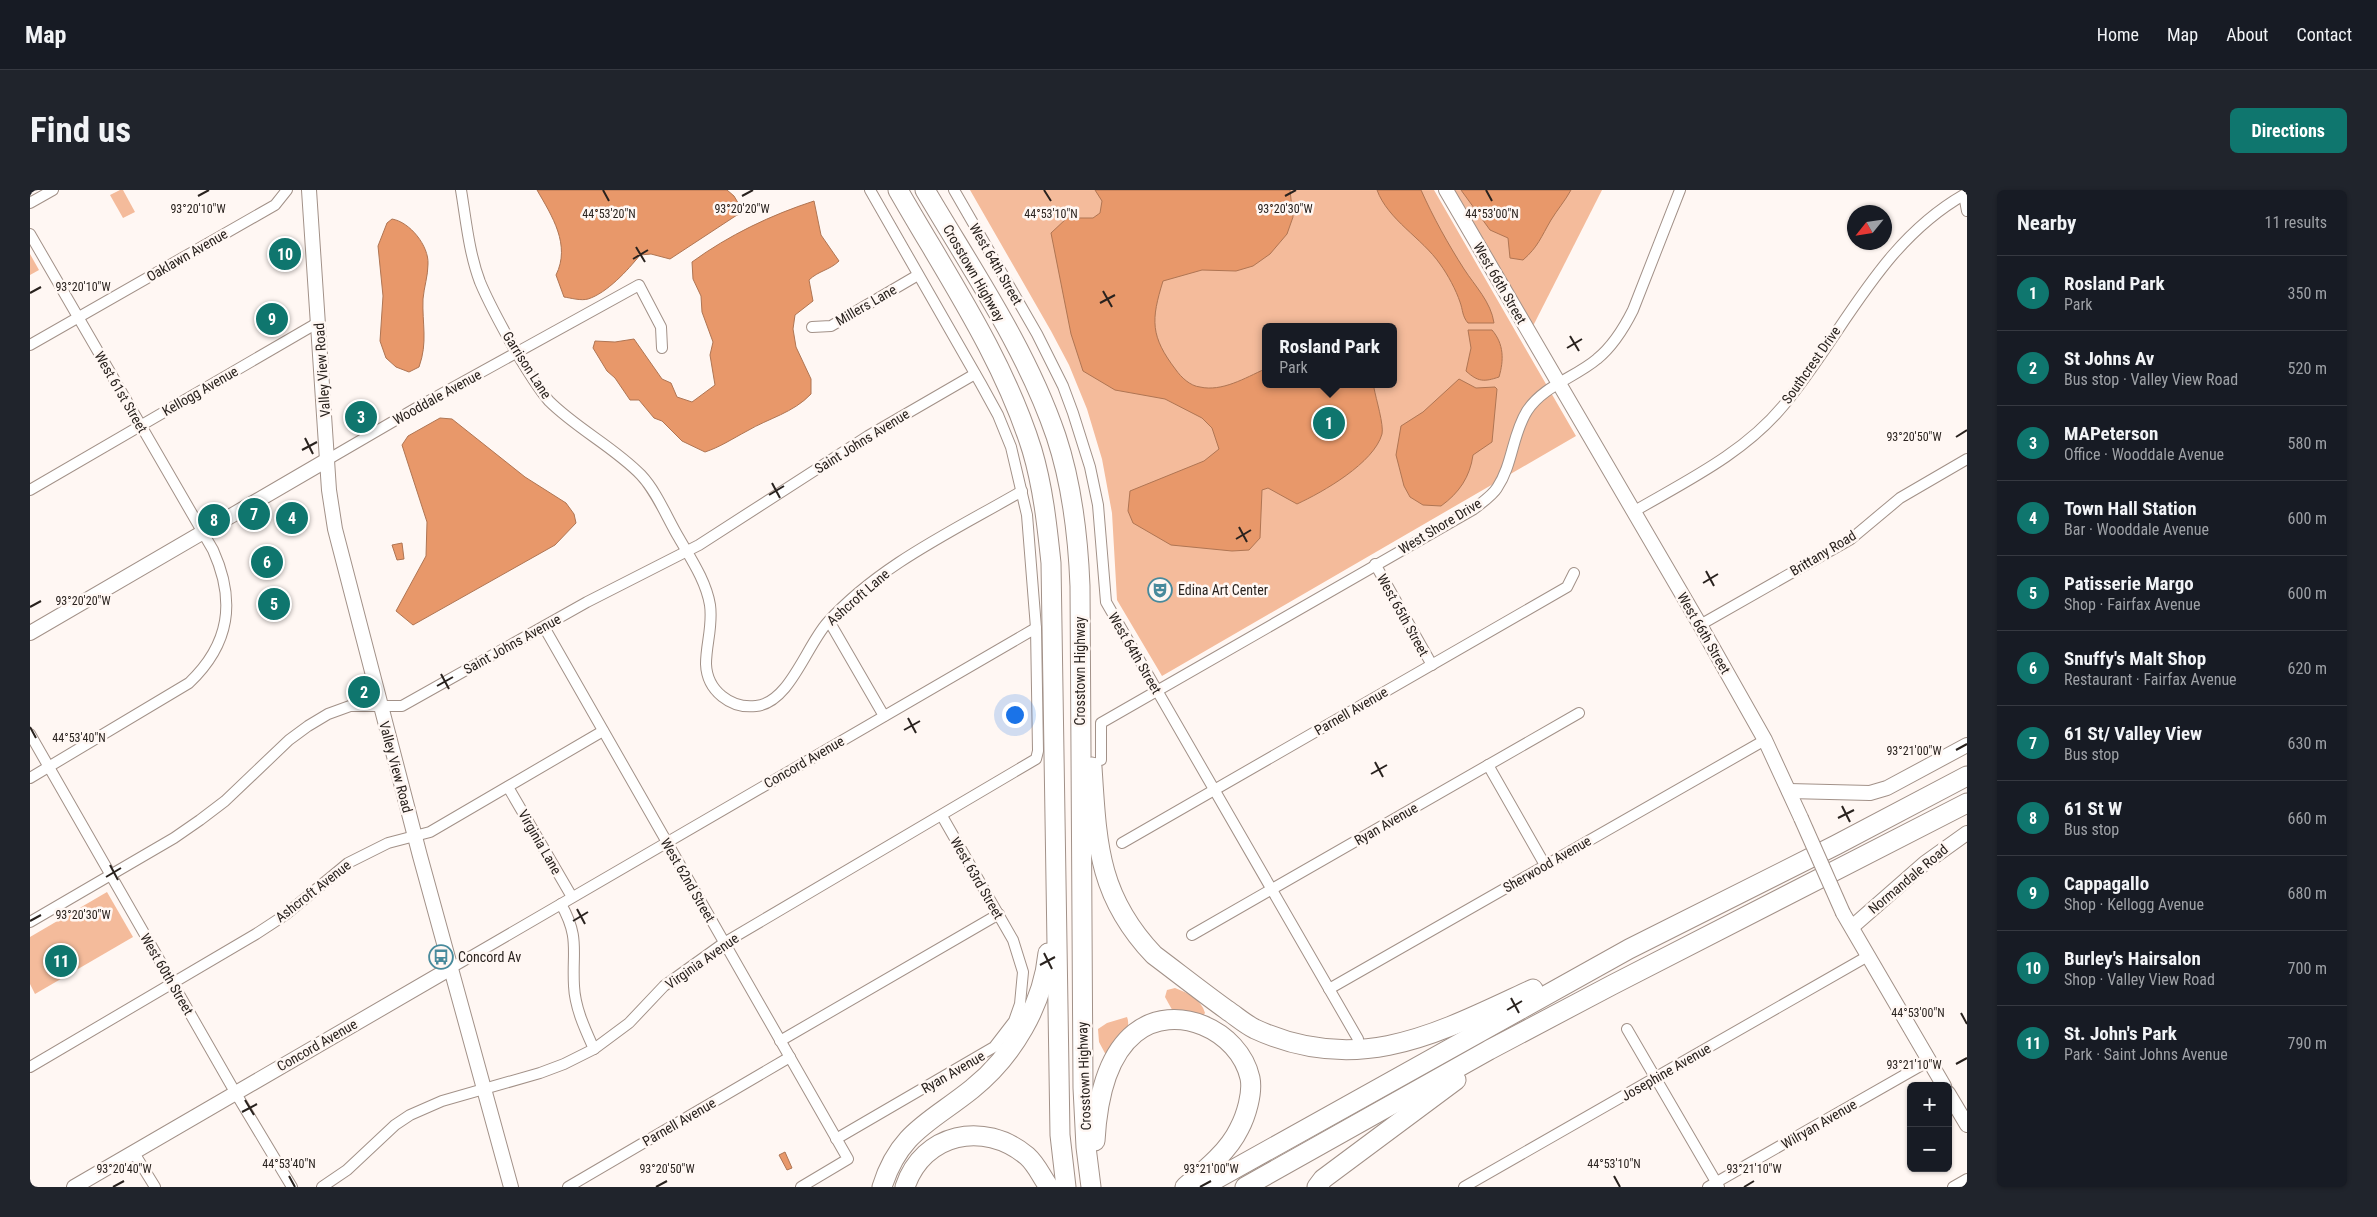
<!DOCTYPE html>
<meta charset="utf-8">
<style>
:root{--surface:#171b24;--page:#20242c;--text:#f1f3f6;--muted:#9ea1a6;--line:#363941;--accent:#0f766e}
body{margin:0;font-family:"Roboto Condensed",sans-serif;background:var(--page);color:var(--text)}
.controls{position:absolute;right:15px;bottom:15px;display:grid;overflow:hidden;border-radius:8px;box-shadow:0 1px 4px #0004}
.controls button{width:45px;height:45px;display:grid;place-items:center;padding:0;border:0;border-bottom:1px solid var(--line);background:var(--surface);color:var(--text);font:25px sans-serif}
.compass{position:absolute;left:1817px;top:15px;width:45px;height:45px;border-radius:50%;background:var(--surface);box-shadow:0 1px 4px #0004;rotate:240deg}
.you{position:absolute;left:984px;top:524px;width:18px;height:18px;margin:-12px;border:4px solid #fff;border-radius:50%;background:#1a73e8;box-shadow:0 0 0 8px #1a73e833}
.badge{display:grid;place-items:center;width:32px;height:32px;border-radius:50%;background:var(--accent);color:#fff;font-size:16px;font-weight:700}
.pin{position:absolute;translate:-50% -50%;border:2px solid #fff;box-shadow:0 1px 5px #0006}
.popup{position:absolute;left:1232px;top:133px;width:135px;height:65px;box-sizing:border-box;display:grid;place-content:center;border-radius:8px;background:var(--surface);filter:drop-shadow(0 1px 4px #0005);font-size:16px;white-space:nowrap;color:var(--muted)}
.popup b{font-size:19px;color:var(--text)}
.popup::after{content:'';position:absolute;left:50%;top:100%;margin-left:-10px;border:10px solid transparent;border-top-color:var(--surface)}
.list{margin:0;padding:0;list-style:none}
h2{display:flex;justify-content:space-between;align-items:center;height:65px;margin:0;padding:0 20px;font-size:21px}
h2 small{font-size:16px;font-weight:400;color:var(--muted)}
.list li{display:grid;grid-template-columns:32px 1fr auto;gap:15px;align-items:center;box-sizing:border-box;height:75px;padding:0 20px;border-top:1px solid var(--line)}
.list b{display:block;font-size:19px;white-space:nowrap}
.list p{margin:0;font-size:16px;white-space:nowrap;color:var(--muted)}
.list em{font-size:16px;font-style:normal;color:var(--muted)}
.map{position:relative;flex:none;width:1937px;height:997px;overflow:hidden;border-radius:8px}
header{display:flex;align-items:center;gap:30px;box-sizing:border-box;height:70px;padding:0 25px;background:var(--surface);border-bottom:1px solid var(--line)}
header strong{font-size:24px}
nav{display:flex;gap:28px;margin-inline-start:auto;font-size:18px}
.intro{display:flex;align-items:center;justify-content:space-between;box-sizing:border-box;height:120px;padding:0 30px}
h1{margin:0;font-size:35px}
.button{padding:12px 22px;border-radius:8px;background:var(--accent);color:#fff;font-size:18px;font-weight:700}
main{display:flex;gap:30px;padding:0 30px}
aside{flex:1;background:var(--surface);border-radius:8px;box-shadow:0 1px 4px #0004}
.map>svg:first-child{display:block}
.green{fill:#f4bb9b;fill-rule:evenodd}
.water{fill:#e8986a;stroke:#af7553}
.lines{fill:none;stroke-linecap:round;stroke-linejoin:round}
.street-casing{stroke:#a29188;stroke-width:12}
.secondary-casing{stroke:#a29188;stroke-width:16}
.highway-casing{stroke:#a29188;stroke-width:21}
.street{stroke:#fff;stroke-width:10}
.secondary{stroke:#fff;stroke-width:14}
.highway{stroke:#fff;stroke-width:19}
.secondary-bridge-casing{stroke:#a29188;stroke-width:16;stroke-linecap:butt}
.secondary-bridge{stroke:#fff;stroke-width:14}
.ticks{fill:none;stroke:#29221e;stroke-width:2}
.labels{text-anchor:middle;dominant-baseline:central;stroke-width:5;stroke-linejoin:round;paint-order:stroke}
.street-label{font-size:14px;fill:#29221e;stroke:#fff7f3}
.poi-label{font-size:14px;fill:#29221e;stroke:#fff7f3;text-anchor:start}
.ticks-label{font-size:12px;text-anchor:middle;fill:#29221e;stroke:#fff7f3;stroke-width:5;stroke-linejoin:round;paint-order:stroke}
</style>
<header>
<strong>Map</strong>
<nav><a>Home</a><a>Map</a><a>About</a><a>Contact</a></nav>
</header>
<div class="intro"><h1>Find us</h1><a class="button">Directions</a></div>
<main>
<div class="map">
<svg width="1937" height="997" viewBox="0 0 1937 997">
<rect width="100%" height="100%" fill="#fff7f3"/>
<!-- green -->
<g class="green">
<polygon points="90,0 93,0 105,22 93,28 80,5"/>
<path d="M940 0H1404L1546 246 1132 486 1087 410 1082 323 1072 269 1057 219 1039 175 1021 141ZM1235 137H1363V194H1235Z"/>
<polygon points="1422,0 1572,0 1502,138"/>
<polygon points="0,64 9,80 0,85"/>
<polygon points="77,702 103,747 5,804 0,794 0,747"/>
<path d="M1145 798C1158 803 1171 809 1175 823L1171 829 1145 825 1135 807 1137 800Z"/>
<path d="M1097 827C1103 842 1085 857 1077 867L1069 852 1068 839 1077 833Z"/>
</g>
<!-- water -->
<g class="water">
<path d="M507 0H697L704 6 714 23 707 25 640 69 621 64 610 65C598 80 577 103 558 109 551 111 541 108 534 107L526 85C541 55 522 26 507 0Z"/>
<path d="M1065 0H1260L1263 27 1257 44 1240 64 1223 76 1206 81 1172 80 1133 91C1121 130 1120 146 1146 180 1151 187 1160 196 1170 197 1192 202 1215 188 1235 179V194H1340L1344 198C1346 209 1354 235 1352 244 1344 273 1293 302 1267 314L1238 298 1232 300 1230 348 1219 360 1202 361 1141 355 1103 333 1098 321 1100 301 1174 271 1189 259 1182 238 1172 228 1135 209 1085 200 1053 181 1041 144 1021 43 1037 28H1063L1070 23 1072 11Z"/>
<path d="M1347 0H1391C1403 27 1418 54 1434 79 1445 96 1461 112 1464 133H1438C1432 126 1433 120 1430 112 1426 100 1418 85 1410 74 1392 48 1358 30 1347 0Z"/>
<path d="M1431 0H1541C1535 11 1527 20 1521 30 1511 47 1508 57 1493 70L1480 68 1478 48 1460 40Z"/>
<path d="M784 11 791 45 809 71C800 80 788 81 779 90L783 111 765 125 763 139 766 157 781 189V204C763 223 739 228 717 241 702 249 690 257 675 262L652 251 632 231 624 228 609 210H600L585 188 577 181 563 158 565 151 585 152 604 149 632 189 641 193 647 207 662 212 685 195 680 165 683 152 672 122 671 106 663 89 662 72C699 45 741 25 784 11Z"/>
<path d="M362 29C380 32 399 56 398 74 398 86 394 97 393 109 392 134 398 152 389 177L379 182 366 177 356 168 350 151 353 106 348 56 357 33Z"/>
<path d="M1438 140H1462C1474 154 1474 170 1469 187 1454 192 1448 192 1436 181L1441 158Z"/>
<path d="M1429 189 1446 198 1465 197 1467 199 1462 252 1443 265C1440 287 1429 303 1411 316L1393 315 1380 307 1374 296 1366 265 1371 236 1393 222Z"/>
<polygon points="410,228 422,229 495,287 536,313 544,324 546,333 525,355 383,435 366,421 396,366 397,332 372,255 378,246"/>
<polygon points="372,353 374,369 367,370 362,355"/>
<polygon points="755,962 762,978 757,980 749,965"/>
</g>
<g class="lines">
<!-- street casing -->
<g class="street-casing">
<g id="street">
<path d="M431 0C436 30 439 63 450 92 460 116 473 139 486 162 496 178 506 196 519 211 547 239 584 257 611 285 627 302 637 328 649 348 661 369 676 391 680 415 683 436 676 454 676 474 677 501 701 519 726 516 759 513 776 457 797 433 849 375 925 340 992 301"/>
<polyline points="924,0 1007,144 1033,196 1043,223 1060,277 1068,315 1076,412 1328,849"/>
<polyline points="1934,5 1937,21"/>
<polyline points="0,13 23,0"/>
<path d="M0 44 183 360C206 411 200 454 159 493L0 588"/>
<polyline points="782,137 801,136 888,85"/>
<polyline points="0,155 245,15 257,0"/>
<polyline points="297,270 388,217 609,95 631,137 632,158"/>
<polyline points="0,300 289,132"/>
<path d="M1603 322C1656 291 1713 264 1753 216 1814 143 1850 51 1937 3"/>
<polyline points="1345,374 1402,475"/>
<polyline points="799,431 854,526"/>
<polyline points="1670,435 1821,349 1870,308 1937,269"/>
<polyline points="514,437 818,969 771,997"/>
<polyline points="0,544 205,902 262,997"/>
<path d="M1071 570V533L1444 319C1451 313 1462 306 1467 298 1483 274 1482 245 1497 221 1513 196 1546 187 1567 169 1583 156 1594 138 1603 120L1650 0"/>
<polyline points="1458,575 1515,675"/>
<polyline points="478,597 542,707"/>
<polyline points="1092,653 1537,397 1544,383"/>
<path d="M531 714C550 748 542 760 544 796 545 818 555 839 564 859"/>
<polyline points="0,732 144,648 170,630 195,611 259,550 278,536 298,524 320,516 372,516 557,412 669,355 838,246 945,184"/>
<polyline points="1162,745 1549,523"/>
<polyline points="421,778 1006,438"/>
<polyline points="1299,799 1735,550"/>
<polyline points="1597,839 1689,997"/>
<polyline points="750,851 969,724"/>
<polyline points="0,877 226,744 255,725 318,673 358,653 400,642 573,541"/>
<polyline points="806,949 964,857 984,831 990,814 993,782 983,750 912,626"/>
<polyline points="104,963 125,997"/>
<polyline points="292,997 317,980 365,935 380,925 412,911 510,883 534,874 564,859 599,833 634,796 694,753 1006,569 1008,561 1006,438 997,325 981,257 968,225 951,194 840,0"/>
<polyline points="538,997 760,867"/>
<polyline points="1434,997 1838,766"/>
<polyline points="1678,997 1899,871"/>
<polyline points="1923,997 1937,989"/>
</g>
</g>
<!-- secondary casing -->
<g class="secondary-casing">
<g id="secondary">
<polyline points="279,0 299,300 305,339 390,666 481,997"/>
<polyline points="1416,0 1670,435 1735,550 1771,628"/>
<polyline points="0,443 297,270"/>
<polyline points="1759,601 1840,603 1857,598 1937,555"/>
<polyline points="1813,723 1914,896"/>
<polyline points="1822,737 1895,673 1937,643"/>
<polyline points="1918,903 1937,935"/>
<polyline points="44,997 421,778"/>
</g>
</g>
<!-- highway casing -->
<g class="highway-casing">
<g id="highway">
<path d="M868 0C916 84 973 167 1002 260 1013 297 1017 335 1021 373L1030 945 1036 997"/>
<path d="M895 0C942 80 996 158 1026 246 1042 294 1048 345 1050 396L1053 898 1056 957 1061 997"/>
<path d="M1062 577C1067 654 1068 706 1124 765 1148 783 1172 802 1197 820 1206 826 1215 834 1225 839 1329 887 1408 843 1503 799"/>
<path d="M1065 951C1067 915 1075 867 1105 843 1145 811 1209 840 1220 888 1223 903 1216 926 1209 939 1198 962 1174 981 1155 997"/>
<path d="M852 997C869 942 901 932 942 899 983 866 1013 815 1018 763"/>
<path d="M875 997C893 943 954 930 997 966 1007 975 1011 986 1019 997"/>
<polyline points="1172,997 1599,759 1806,655 1937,586"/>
<polyline points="1215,997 1459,860 1582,795 1937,613"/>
<polyline points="1287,997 1293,989 1426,890"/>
</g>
</g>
<!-- street -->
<use href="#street" class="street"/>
<!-- secondary -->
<use href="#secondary" class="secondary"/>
<!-- highway -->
<use href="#highway" class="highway"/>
<!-- secondary-bridge casing -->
<g class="secondary-bridge-casing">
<polyline id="secondary-bridge" points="1771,628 1813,723"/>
</g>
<!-- secondary-bridge -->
<use href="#secondary-bridge" class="secondary-bridge"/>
</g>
<!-- ticks -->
<path class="ticks" d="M573 0 579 11M1014 0 1021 11M1456 0 1462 11M168 6 179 0M712 6 723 0M1255 6 1266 0M606 57 615 72M603 69 618 60M1073 101 1082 117M0 103 11 97M1070 113 1085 105M1540 146 1549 161M1537 158 1552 149M1926 247 1937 240M275 248 283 264M272 260 287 252M742 293 750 308M739 305 754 296M1209 337 1217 352M1206 349 1221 340M1676 381 1684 396M1673 393 1688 384M0 417 11 411M411 484 419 499M407 496 423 487M878 528 886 543M0 537 6 548M874 540 890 531M1926 560 1937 554M1345 572 1353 587M1341 584 1357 575M1812 616 1820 632M1808 628 1824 620M80 675 88 690M76 687 91 678M547 719 555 734M0 731 11 725M543 731 558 722M1014 763 1022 779M1010 775 1025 767M1481 808 1489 823M1477 820 1492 811M1931 823 1937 834M1926 874 1937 868M215 910 224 925M212 922 227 914M259 986 265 997M1584 986 1590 997M83 997 94 991M626 997 637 991M1170 997 1181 991M1714 997 1724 991"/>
<!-- icons -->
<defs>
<g id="theatre-ring" transform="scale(1.25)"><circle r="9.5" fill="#fff7f3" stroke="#488a9c" stroke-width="1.5"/><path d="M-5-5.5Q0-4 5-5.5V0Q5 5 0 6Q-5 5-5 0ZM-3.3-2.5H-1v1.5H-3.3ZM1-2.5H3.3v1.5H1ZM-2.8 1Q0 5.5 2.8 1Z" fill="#488a9c"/></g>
<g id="bus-ring" transform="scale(1.25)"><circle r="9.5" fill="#fff7f3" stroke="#488a9c" stroke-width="1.5"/><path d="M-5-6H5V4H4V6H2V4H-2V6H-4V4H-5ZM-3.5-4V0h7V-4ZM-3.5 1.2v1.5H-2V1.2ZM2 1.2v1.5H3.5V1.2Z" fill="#488a9c"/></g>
</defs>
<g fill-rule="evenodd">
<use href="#theatre-ring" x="1130" y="400"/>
<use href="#bus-ring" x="411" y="767"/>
</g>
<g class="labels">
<!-- street labels -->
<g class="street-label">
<text transform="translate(157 65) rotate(-30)">Oaklawn Avenue</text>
<text transform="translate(966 74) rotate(60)">West 64th Street</text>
<text transform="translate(944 83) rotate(60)">Crosstown Highway</text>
<text transform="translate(1470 93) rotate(60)">West 66th Street</text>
<text transform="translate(836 115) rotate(-30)">Millers Lane</text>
<text transform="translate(497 175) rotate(57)">Garrison Lane</text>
<text transform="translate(1781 175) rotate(-55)">Southcrest Drive</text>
<text transform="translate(292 180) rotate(-94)">Valley View Road</text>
<text transform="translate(170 201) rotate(-30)">Kellogg Avenue</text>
<text transform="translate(91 202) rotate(60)">West 61st Street</text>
<text transform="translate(407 207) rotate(-29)">Wooddale Avenue</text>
<text transform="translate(832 251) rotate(-32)">Saint Johns Avenue</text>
<text transform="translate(1410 336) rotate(-31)">West Shore Drive</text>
<text transform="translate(1793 363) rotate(-31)">Brittany Road</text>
<text transform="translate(828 407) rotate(-41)">Ashcroft Lane</text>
<text transform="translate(1373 425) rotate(61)">West 65th Street</text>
<text transform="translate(1674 443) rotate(60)">West 66th Street</text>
<text transform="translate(482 454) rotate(-29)">Saint Johns Avenue</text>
<text transform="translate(1105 463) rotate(60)">West 64th Street</text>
<text transform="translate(1050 481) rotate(-90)">Crosstown Highway</text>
<text transform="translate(1321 521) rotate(-30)">Parnell Avenue</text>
<text transform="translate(774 572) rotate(-30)">Concord Avenue</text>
<text transform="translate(366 577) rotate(75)">Valley View Road</text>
<text transform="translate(1356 634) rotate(-30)">Ryan Avenue</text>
<text transform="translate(510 652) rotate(60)">Virginia Lane</text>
<text transform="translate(1517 674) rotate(-30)">Sherwood Avenue</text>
<text transform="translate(947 688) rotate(60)">West 63rd Street</text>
<text transform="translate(1878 689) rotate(-40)">Normandale Road</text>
<text transform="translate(658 690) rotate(60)">West 62nd Street</text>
<text transform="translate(283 701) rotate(-38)">Ashcroft Avenue</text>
<text transform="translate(672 771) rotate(-35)">Virginia Avenue</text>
<text transform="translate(137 784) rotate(60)">West 60th Street</text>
<text transform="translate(287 855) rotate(-30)">Concord Avenue</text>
<text transform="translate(923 882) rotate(-30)">Ryan Avenue</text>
<text transform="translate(1636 882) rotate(-30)">Josephine Avenue</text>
<text transform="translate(1054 886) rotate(-92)">Crosstown Highway</text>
<text transform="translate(649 932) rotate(-30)">Parnell Avenue</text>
<text transform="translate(1789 934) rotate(-30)">Wilryan Avenue</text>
</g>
<!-- poi labels -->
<g class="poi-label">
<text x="1148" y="400">Edina Art Center</text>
<text x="428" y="767">Concord Av</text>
</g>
</g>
<g class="ticks-label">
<text x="712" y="23">93°20'20"W</text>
<text x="1255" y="23">93°20'30"W</text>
<text x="168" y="23">93°20'10"W</text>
<text x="1021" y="28">44°53'10"N</text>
<text x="579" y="28">44°53'20"N</text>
<text x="1462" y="28">44°53'00"N</text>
<text x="53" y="101">93°20'10"W</text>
<text x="1884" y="251">93°20'50"W</text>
<text x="53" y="415">93°20'20"W</text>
<text x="49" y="552">44°53'40"N</text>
<text x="1884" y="565">93°21'00"W</text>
<text x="53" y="729">93°20'30"W</text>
<text x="1888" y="827">44°53'00"N</text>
<text x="1884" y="879">93°21'10"W</text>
<text x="259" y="978">44°53'40"N</text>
<text x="1584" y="978">44°53'10"N</text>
<text x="94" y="983">93°20'40"W</text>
<text x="637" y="983">93°20'50"W</text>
<text x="1181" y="983">93°21'00"W</text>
<text x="1724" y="983">93°21'10"W</text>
</g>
</svg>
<div class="controls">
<button>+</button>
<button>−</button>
</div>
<svg class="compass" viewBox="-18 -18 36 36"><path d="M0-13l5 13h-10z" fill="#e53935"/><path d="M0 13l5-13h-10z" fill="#9ea1a6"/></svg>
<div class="you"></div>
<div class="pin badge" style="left:1299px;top:233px">1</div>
<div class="popup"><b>Rosland Park</b>Park</div>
<div class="pin badge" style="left:334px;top:502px">2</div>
<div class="pin badge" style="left:331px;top:227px">3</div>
<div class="pin badge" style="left:262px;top:328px">4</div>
<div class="pin badge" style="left:244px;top:414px">5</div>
<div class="pin badge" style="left:237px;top:372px">6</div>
<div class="pin badge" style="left:224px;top:324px">7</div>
<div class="pin badge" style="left:184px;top:330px">8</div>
<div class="pin badge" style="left:242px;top:129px">9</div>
<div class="pin badge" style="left:255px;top:64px">10</div>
<div class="pin badge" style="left:31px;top:771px">11</div>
</div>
<aside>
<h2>Nearby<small>11 results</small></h2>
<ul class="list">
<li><span class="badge">1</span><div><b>Rosland Park</b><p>Park</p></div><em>350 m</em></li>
<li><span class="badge">2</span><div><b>St Johns Av</b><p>Bus stop · Valley View Road</p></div><em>520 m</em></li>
<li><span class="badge">3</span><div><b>MAPeterson</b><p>Office · Wooddale Avenue</p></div><em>580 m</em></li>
<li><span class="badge">4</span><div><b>Town Hall Station</b><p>Bar · Wooddale Avenue</p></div><em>600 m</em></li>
<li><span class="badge">5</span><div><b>Patisserie Margo</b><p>Shop · Fairfax Avenue</p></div><em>600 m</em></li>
<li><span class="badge">6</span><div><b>Snuffy's Malt Shop</b><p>Restaurant · Fairfax Avenue</p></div><em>620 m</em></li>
<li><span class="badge">7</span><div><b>61 St/ Valley View</b><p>Bus stop</p></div><em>630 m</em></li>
<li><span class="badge">8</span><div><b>61 St W</b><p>Bus stop</p></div><em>660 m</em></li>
<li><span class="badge">9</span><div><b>Cappagallo</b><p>Shop · Kellogg Avenue</p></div><em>680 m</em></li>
<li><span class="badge">10</span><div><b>Burley's Hairsalon</b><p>Shop · Valley View Road</p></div><em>700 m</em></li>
<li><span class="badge">11</span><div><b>St. John's Park</b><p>Park · Saint Johns Avenue</p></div><em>790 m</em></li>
</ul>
</aside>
</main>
